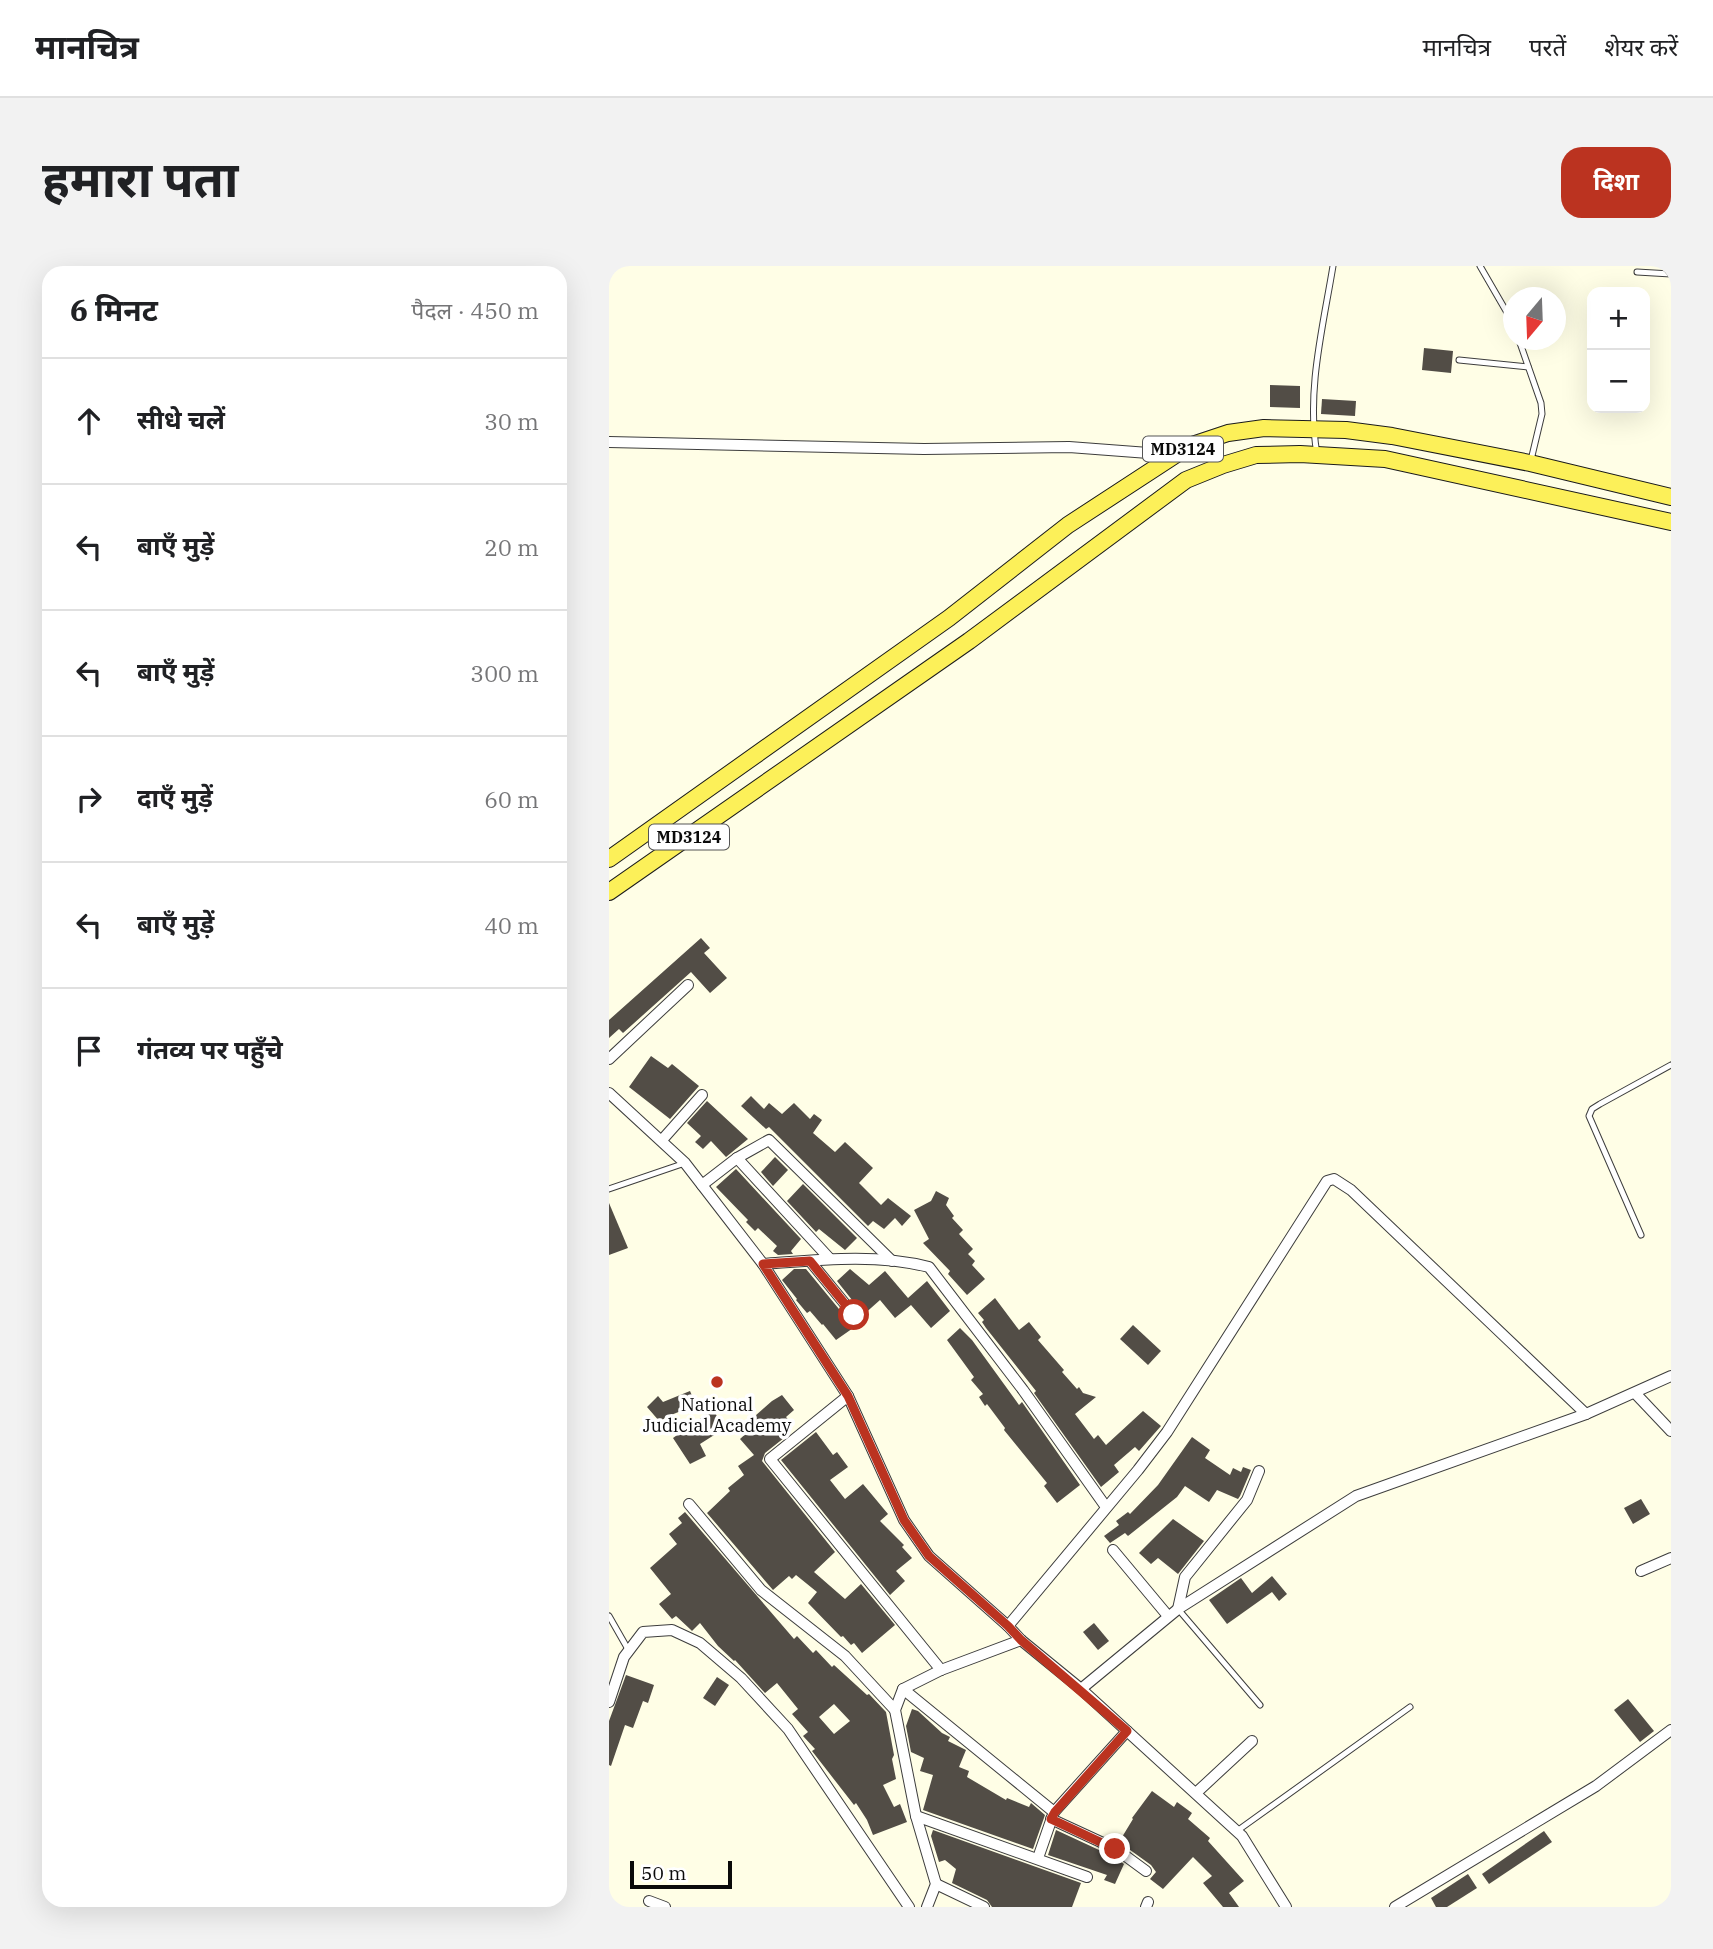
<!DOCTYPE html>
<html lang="hi">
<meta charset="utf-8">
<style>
:root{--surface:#fff;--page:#f2f2f2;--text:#202124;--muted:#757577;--line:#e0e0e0;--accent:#bb3320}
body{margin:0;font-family:"IBM Plex Serif","Noto Sans Devanagari",serif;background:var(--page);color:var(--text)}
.controls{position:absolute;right:21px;top:21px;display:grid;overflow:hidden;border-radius:14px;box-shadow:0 7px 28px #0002}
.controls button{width:63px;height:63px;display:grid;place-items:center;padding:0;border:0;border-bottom:2px solid var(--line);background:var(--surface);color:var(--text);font:35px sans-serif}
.compass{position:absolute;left:894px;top:21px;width:63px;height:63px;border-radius:50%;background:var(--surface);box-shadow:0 7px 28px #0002;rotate:199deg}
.scale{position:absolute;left:21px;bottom:18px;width:102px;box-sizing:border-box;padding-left:7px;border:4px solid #0a0a0a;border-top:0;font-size:19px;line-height:24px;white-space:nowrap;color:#0a0a0a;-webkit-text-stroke:5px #fff;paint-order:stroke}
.stop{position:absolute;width:21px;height:21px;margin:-16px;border:5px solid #bb3320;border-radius:50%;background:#fff}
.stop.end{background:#bb3320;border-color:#fff;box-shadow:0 2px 7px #0008}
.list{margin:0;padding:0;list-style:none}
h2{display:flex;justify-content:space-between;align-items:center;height:91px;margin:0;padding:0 28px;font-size:30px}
h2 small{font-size:23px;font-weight:400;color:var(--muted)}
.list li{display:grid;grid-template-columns:46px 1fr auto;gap:21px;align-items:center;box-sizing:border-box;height:126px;padding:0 28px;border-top:2px solid var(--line)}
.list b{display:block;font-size:26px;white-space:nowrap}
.list em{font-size:23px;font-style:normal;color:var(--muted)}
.icon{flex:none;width:38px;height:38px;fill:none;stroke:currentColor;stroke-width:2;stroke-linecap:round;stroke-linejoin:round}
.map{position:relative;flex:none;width:1062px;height:1641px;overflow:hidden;border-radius:21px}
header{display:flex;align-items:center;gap:42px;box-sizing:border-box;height:98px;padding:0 35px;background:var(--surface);border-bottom:2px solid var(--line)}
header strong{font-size:33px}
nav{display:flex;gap:38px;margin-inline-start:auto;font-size:24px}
.intro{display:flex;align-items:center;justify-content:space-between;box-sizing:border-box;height:168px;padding:0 42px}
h1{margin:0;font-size:49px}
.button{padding:18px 32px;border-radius:21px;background:var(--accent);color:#fff;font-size:24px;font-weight:700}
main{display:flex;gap:42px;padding:0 42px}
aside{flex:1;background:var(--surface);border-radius:21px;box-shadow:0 7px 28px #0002}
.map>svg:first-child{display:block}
.building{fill:#524d46;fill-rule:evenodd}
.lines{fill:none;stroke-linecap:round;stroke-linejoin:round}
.lane-casing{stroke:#3d3d3d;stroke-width:7}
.street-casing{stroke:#3d3d3d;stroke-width:12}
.primary-casing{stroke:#1b1b1b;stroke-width:18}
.lane{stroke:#fff;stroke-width:5}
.street{stroke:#fff;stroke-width:10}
.primary{stroke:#fcf059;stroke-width:16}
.route{stroke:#bb3320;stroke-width:9}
.poi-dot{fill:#bb3320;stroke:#fff;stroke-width:2.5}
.labels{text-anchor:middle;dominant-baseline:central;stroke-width:7;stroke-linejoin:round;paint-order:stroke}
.shield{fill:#fff;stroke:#545454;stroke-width:2}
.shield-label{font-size:16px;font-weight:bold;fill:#0a0a0a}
.poi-label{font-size:18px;fill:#0a0a0a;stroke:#fff}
</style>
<header>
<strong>मानचित्र</strong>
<nav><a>मानचित्र</a><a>परतें</a><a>शेयर करें</a></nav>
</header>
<div class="intro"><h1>हमारा पता</h1><a class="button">दिशा</a></div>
<main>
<aside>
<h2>6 मिनट<small>पैदल · 450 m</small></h2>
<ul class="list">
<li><svg class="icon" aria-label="ahead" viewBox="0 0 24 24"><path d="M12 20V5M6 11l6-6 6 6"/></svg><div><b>सीधे चलें</b></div><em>30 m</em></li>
<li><svg class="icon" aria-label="left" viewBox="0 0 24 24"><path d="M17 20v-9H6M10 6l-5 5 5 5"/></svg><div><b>बाएँ मुड़ें</b></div><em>20 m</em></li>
<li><svg class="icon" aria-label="left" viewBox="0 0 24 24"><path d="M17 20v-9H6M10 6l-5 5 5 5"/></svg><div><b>बाएँ मुड़ें</b></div><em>300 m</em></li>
<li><svg class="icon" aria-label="right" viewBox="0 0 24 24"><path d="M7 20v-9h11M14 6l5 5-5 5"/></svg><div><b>दाएँ मुड़ें</b></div><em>60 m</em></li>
<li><svg class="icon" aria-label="left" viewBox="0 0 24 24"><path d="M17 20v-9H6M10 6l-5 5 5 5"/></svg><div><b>बाएँ मुड़ें</b></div><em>40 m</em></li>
<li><svg class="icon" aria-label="arrive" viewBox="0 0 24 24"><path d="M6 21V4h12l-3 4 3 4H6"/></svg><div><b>गंतव्य पर पहुँचे</b></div></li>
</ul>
</aside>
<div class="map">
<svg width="1062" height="1641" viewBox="0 0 1062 1641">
<rect width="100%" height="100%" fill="#fffee6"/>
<!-- building -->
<g class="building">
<polygon points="815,82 844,85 842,107 813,104"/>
<polygon points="661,119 691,120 691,142 661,141"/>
<polygon points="713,133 747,135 746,150 712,148"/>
<polygon points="92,672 101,682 95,687 118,712 101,727 82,706 14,767 10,763 0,772 0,754"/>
<polygon points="42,790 59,802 63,798 90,820 61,853 20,821"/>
<polygon points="142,830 155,843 160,837 173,848 185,837 201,853 205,848 213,854 204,867 226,886 236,876 264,902 250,917 272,939 279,932 302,950 293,960 286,952 275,963 264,955 259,960 160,861 157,863 132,840"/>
<polygon points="98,835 139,873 117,891 102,875 94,883 86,876 92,870 78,857"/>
<polygon points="166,891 179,904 164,920 152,906"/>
<polygon points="127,903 192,973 182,985 184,988 169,989 164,985 168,980 149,962 146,965 137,956 139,954 107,921"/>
<polygon points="194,918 248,972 236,984 210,963 207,966 178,935"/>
<polygon points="327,925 340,932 337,939 345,950 343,952 354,964 350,968 364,983 359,988 366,995 363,999 376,1013 358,1029 339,1008 341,1005 314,977 320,973 305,944 322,935"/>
<polygon points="0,937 19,982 0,989"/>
<polygon points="197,1003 239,1054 247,1060 227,1074 214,1058 213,1059 201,1045 198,1047 187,1034 188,1033 173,1014 185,1003"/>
<polygon points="241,1003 260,1019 276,1005 299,1032 318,1015 341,1045 322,1062 302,1039 286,1052 271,1034 253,1050 251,1044 228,1015"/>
<polygon points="386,1032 410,1064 420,1056 432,1071 429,1074 455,1104 453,1106 468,1123 470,1121 474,1127 487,1131 466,1148 485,1173 489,1169 497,1179 534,1145 552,1160 530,1185 526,1181 505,1199 510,1206 492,1221 425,1127 427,1125 377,1062 373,1056 375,1054 369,1047"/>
<polygon points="524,1059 552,1085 539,1099 511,1073"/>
<polygon points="351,1062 363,1074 410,1139 413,1136 471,1219 448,1237 435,1220 438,1217 395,1164 396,1162 378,1138 376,1140 370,1131 374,1128 362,1114 365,1111 338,1074"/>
<polygon points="81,1125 87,1139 57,1151 51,1156 38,1141 49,1130 54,1136"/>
<polygon points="173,1129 185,1144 177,1151 183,1158 176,1164 180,1168 156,1187 153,1195 226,1286 205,1306 236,1333 252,1318 286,1359 253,1387 245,1377 242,1379 234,1370 232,1371 199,1337 208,1326 187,1309 183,1313 180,1310 164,1324 98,1247 121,1225 119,1222 135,1209 129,1200 145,1189 131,1173 142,1163 137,1158 163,1135"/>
<polygon points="105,1143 113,1164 91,1178 97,1190 81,1198 64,1172"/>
<polygon points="207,1166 224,1189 228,1186 239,1201 221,1214 236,1233 254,1218 279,1248 271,1255 295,1279 293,1281 303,1292 287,1305 296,1315 281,1329 172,1194"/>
<polygon points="583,1171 601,1184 596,1192 621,1209 624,1202 632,1206 634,1201 642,1204 631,1230 629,1233 608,1224 600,1236 576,1220 568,1231 519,1270 516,1267 501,1277 495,1270 510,1259 507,1255 519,1246 521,1248 549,1219"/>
<polygon points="1032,1233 1041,1248 1024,1258 1015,1242"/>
<path d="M76 1246 185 1373 188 1370 204 1387 207 1384 223 1401 225 1399 258 1429 260 1428 277 1446 285 1489 283 1493 287 1513 274 1519 285 1541 291 1538 298 1556 264 1569 258 1554 247 1537 245 1539 203 1485 206 1483 194 1470 199 1466 183 1448 189 1443 168 1417 156 1427 126 1394 125 1395 109 1380 91 1357 83 1365 81 1363 67 1350 63 1353 50 1338 62 1328 41 1302 68 1278 60 1268 73 1257 69 1252ZM225 1438 241 1455 225 1468 210 1451Z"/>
<polygon points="564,1253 595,1275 569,1308 549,1292 542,1298 530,1287"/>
<polygon points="663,1310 678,1328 670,1335 663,1326 618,1358 600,1334 632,1312 643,1327"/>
<polygon points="485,1357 500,1375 489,1384 474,1366"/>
<polygon points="17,1409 45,1419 39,1437 34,1435 24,1462 16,1459 2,1500 0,1499 0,1455"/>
<polygon points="108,1411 120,1419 106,1440 94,1432"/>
<polygon points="1019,1433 1045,1465 1031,1476 1005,1444"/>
<polygon points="303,1443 309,1445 333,1467 341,1471 339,1475 357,1484 350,1501 360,1505 358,1511 397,1534 398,1532 420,1541 422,1537 436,1549 424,1583 314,1544 324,1509 311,1505 315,1492 302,1486 297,1460"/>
<polygon points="543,1525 565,1541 568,1536 583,1547 579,1553 601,1572 599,1575 635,1615 620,1627 630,1641 614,1641 594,1617 603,1610 584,1591 554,1623 541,1613 547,1606 542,1599 510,1576 524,1553 523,1552"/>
<polygon points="324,1564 472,1617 463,1641 383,1641 378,1634 343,1617 347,1603 336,1594 330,1596 322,1570"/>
<polygon points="447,1564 503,1590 515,1598 506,1618 495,1614 498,1609 439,1589"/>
<polygon points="935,1565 943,1576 880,1618 873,1608"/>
<polygon points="859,1608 868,1622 838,1641 827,1641 822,1632"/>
</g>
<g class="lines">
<!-- lane casing -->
<g class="lane-casing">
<g id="lane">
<polyline points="871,0 904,57"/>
<polyline points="1028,6 1062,8"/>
<polyline points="910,74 932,137 933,148 922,194"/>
<polyline points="850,94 919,101"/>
<path d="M708 188C697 126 714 61 724 0"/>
<polyline points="0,923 76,897"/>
<polyline points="1032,969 980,850 983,843 991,838 1062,799"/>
<polyline points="569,1343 651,1439"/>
<polyline points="0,1350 20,1385"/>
<polyline points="628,1565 801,1441"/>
</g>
</g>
<!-- street casing -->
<g class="street-casing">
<g id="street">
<polyline points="0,176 315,183 460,181 566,189"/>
<polyline points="0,793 79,719"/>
<polyline points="0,827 76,897 154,998 239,1130 295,1254 320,1290 399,1360 412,1374 472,1423 633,1570 677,1641"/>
<polyline points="53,874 93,829"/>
<polyline points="128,892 221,993"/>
<polyline points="93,919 128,892 160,874 283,995"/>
<polyline points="201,995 245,1049"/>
<path d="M154 998C208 994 266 987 320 1001L414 1124 497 1241"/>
<polyline points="1026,1127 1062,1165"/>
<polyline points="239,1130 161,1193 332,1404"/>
<polyline points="80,1238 152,1324 236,1390 286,1444"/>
<polyline points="504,1284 559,1350"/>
<polyline points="1032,1305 1062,1292"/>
<polyline points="569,1343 576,1311 638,1234 650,1205"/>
<polyline points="399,1360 529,1204 558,1166 718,915 725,913 742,924 977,1148"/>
<polyline points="294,1423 445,1546"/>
<polyline points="472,1423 569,1343 747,1230 977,1148 1062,1110"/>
<polyline points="0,1436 15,1391 34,1366 63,1364 91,1377 132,1412 179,1463 300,1641"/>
<polyline points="587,1527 643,1475"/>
<polyline points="307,1550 478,1611"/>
<polyline points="442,1553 507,1583 537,1605"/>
<polyline points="429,1592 445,1546 518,1465"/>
<polyline points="327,1618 375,1641"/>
<polyline points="40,1635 56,1641"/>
<polyline points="318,1641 327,1618 307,1550 286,1444 294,1423 332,1404 412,1374"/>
<polyline points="537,1641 539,1636"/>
<polyline points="786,1641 987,1520 1062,1464"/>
</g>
</g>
<!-- primary casing -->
<g class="primary-casing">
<g id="primary">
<polyline points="0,593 340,352 459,259 580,180 619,167 655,162 737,164 783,170 921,197 1062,231"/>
<polyline points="0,626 360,375 577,214 614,199 647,189 691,188 776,193 1062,256"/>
</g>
</g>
<!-- lane -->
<use href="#lane" class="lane"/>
<!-- street -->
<use href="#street" class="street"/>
<!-- primary -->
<use href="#primary" class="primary"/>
</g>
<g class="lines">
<!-- route -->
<polyline class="route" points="245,1049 201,995 154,998 239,1130 295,1254 320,1290 399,1360 412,1374 518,1465 446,1546 442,1553 506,1583"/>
</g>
<!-- markers -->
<circle class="poi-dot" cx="108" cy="1116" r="7"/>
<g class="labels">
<!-- shield labels -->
<g class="shield">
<rect x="534" y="170.5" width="80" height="25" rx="5"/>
<rect x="40" y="558.5" width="80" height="25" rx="5"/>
</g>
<g class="shield-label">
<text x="574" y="183">MD3124</text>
<text x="80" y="571">MD3124</text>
</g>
<!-- poi labels -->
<g class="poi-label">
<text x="108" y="1138">National<tspan x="108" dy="21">Judicial Academy</tspan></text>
</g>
</g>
</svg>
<div class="controls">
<button>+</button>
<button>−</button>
</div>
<svg class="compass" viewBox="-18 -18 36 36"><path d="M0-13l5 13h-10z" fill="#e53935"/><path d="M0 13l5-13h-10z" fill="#757577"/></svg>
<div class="scale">50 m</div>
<div class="stop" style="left:245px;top:1049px"></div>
<div class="stop end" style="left:506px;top:1583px"></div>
</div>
</main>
